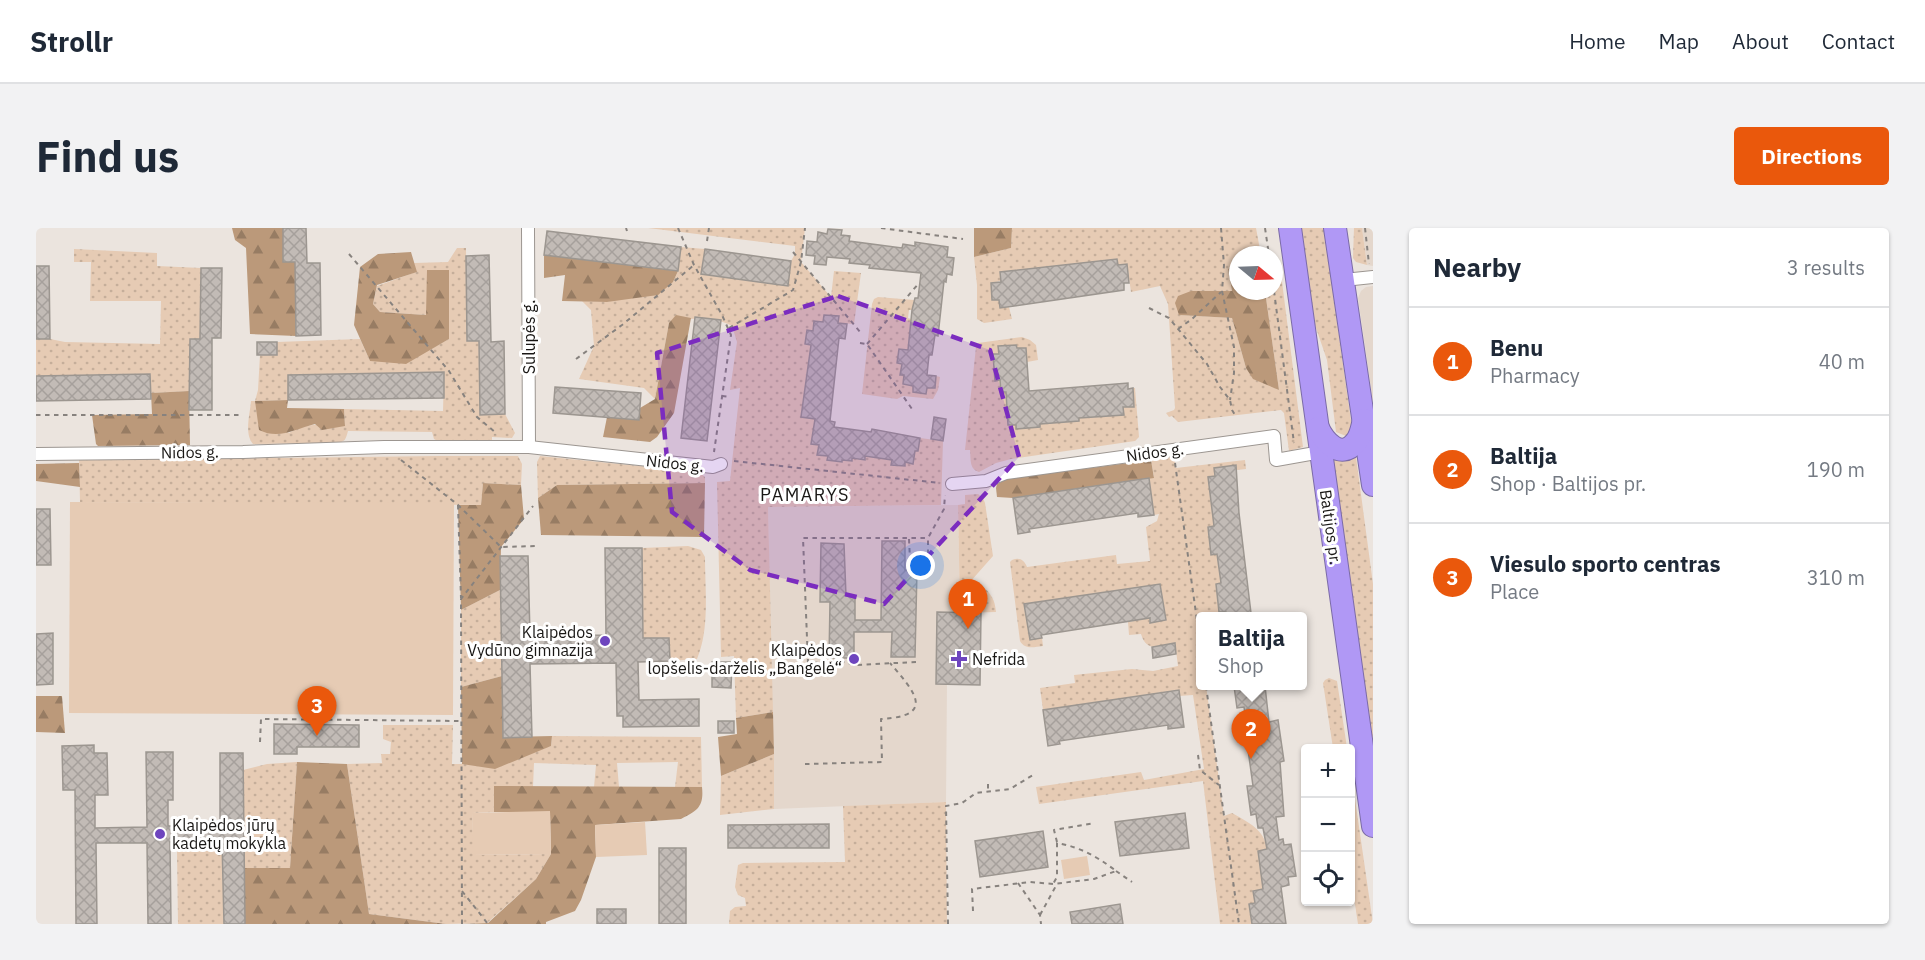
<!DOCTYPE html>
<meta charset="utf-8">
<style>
:root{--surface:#fff;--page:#f2f2f3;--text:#1f2937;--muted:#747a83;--line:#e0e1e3;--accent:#ea580c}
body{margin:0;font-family:"IBM Plex Sans",sans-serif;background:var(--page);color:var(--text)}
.controls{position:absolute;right:18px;bottom:18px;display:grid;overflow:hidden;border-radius:6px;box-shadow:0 2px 4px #0004}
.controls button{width:54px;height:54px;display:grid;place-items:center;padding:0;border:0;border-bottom:2px solid var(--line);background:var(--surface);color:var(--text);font:30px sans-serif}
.compass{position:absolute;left:1193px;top:18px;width:54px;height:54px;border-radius:50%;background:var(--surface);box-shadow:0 2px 4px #0004;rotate:109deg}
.you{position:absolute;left:885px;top:338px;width:21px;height:21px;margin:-15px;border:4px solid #fff;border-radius:50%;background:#1a73e8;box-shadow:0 0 0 9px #1a73e833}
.badge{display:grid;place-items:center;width:39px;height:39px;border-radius:50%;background:var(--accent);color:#fff;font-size:20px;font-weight:700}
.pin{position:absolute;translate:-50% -50px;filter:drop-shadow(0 2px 3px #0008)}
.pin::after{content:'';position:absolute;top:32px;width:21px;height:18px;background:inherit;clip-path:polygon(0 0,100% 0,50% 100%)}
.popup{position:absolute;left:1160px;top:384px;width:111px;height:78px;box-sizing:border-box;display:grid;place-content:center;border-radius:6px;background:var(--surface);filter:drop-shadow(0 2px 4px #0005);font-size:20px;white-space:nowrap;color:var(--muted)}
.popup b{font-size:22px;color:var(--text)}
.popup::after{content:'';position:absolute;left:50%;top:100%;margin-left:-12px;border:12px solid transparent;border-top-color:var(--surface)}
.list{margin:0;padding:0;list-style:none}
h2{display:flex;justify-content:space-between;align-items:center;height:78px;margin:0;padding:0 24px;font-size:26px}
h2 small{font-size:20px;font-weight:400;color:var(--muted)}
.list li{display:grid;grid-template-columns:39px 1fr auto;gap:18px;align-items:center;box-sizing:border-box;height:108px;padding:0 24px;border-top:2px solid var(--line)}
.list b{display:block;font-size:22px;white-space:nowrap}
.list p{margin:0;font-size:20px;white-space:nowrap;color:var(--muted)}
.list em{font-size:20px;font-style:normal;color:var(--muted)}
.icon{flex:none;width:33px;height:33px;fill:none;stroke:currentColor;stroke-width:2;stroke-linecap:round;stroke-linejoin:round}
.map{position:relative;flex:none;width:1337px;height:696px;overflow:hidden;border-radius:6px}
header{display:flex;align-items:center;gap:36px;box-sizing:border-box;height:84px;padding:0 30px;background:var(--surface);border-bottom:2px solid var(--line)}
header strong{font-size:28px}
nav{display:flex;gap:33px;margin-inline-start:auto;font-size:21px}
.intro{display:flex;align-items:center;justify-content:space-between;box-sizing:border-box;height:144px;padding:0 36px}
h1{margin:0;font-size:42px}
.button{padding:15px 27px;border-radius:6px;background:var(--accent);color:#fff;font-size:21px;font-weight:700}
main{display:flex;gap:36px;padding:0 36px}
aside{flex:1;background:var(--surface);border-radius:6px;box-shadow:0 2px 4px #0004}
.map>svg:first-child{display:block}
.built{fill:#e4d7cc}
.grass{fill:url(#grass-dots);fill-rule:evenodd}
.forest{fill:url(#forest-firs)}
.park{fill:#e6cbb4}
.building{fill:url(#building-cross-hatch);stroke:#9c9690;stroke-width:1.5}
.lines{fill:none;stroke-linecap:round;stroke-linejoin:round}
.street-casing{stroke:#9c9691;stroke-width:14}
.highway-casing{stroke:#7b6ba7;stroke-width:24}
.path{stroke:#87827e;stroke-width:2;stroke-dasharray:4.5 4.5;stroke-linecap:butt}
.street{stroke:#fff;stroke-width:12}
.highway{stroke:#b098f5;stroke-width:22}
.marked{fill:#7b2cbf;fill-opacity:0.2;stroke:#7b2cbf;stroke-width:4.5;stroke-dasharray:12 8;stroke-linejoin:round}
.poi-dot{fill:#6e45be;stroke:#fff;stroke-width:2}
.labels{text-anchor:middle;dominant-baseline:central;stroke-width:6;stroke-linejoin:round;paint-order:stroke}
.street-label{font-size:16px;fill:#191715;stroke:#fff}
.poi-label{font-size:16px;fill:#191715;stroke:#fff;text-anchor:end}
.neighbourhood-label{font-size:18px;letter-spacing:1.5px;fill:#191715;stroke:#fff}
</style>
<header>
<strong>Strollr</strong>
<nav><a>Home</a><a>Map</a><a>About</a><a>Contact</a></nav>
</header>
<div class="intro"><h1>Find us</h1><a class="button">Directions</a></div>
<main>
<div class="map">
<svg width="1337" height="696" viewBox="0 0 1337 696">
<defs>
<pattern id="grass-dots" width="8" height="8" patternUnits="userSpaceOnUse" patternTransform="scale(1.5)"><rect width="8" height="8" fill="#e6cbb4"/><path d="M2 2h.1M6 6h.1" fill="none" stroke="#c5ae9a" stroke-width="1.8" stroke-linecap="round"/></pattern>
<pattern id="forest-firs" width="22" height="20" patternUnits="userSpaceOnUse" patternTransform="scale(1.5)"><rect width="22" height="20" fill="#bb997a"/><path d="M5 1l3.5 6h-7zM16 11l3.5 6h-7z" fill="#977c63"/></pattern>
<pattern id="building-cross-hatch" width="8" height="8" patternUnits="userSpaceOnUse" patternTransform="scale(1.5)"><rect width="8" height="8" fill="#c2bbb6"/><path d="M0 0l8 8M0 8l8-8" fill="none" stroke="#a6a09c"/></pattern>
</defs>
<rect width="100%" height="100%" fill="#ebe4de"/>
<!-- built -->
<g class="built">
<polygon points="1326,0 1337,0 1337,38 1331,37"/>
<polygon points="1337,58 1337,175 1322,70 1325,63 1330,59"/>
<polygon points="922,277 924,385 900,456 911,456 910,574 738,581 732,279"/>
</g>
<!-- grass -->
<g class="grass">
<path d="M612 0H769L765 34 795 69 798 43 825 45 818 96 802 95 803 88 788 87 787 94 778 93 777 103 771 102 775 117 765 189 784 192 775 216 783 217 782 227 792 228V232L805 234 806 232 815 233 816 230 828 232 829 228 856 232 855 237 868 238 869 234 877 235 879 223H882L884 210 907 213 905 277 732 279 737 484 700 490 698 428 685 429 681 254 694 253 704 160 694 162 701 114 696 98C675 87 655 90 633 95L619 171 608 160 543 151 558 118 555 82 546 73 571 74 637 54 642 43 645 19 669 21 665 46 751 58 755 33 759 26V18Z"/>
<polygon points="976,0 1220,0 1225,27 1202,27 1202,36 1192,42 1196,63 1155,63 1144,87 1196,90 1210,140 1243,162 1229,63 1238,63 1238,38 1244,38 1267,219 1253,223 1248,185 1245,182 1142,194 1136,188 1133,189 1130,185 1138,182 1139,180 1132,76 1124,58 1095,64 1091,36 1082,37 1081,31 1055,34 955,55 956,72 963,72 964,80 973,79 976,91 948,95 941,91 941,57 938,29 975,20"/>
<polygon points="1265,0 1288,0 1316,200 1315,204 1310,208 1300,204 1291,132 1279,97"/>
<polygon points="1318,0 1326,0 1331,37 1320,34 1317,30"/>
<path d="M421 20H430L431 112 443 113 444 186H469L479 205 476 210 456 209V214L405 215 398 211 396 204 312 203C310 210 310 213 302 215L217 216C208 206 214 186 215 173H219L222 162 224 127 241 114 324 111 334 133 395 121 413 111 391 87 344 84 337 76 341 58 380 44 378 35 412 34ZM408 145 407 183 308 181 309 198C289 196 270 194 253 205L219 173 252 172V147Z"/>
<polygon points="38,21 121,25 121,38 165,40 164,111 154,112 153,163 115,165 114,146 0,148 0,111 14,111 29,114 124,116 125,73 54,73 55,34 38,34"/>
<polygon points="842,69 878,72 877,82 873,82 872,90 875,91 872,122 863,121 861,135 866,136 865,146 868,147 867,156 877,158 877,164 890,165 891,160 899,160 900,148 904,149 902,162 897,171 867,168 861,171 826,166 836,76 838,71"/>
<path d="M986 109 994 112 1000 117 1002 132 991 134 990 120H981L980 117 963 118V126H957L959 152H964L965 164H976L970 172 972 197H980V201L1004 199 1003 189 1018 195 1043 193V187L1061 189 1088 187 1087 179 1098 178 1097 160H1099L1103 209 1099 213 975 231 960 235 943 244C933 241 935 231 934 222H929L940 119 942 115Z"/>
<polygon points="402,228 482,228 486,236 485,257 447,255 445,277 44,274 43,230 151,231"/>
<polygon points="504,228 663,244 669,249 669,255 521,257 502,270 501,234"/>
<path d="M1138 228 1140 240 1209 232 1210 241 1201 242 1200 237 1178 240 1179 248 1172 250 1178 298 1172 299 1175 327 1181 326 1185 355 1180 356 1183 384H1190L1191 388H1164V458H1170L1188 588 1196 585C1213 595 1228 601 1231 621L1222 623 1225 648 1231 660 1217 663 1219 675 1213 677 1216 696H1184L1167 553 1003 576 1000 559 1105 544 1108 552 1168 541 1157 467 1143 468 1142 462 1007 482 1004 460 1039 455 1038 447 1096 441 1117 443 1142 438 1139 415C1122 418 1111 425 1105 406L1093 407 1092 394 1098 393 1097 387 1113 385 1114 395 1130 392 1124 356 989 376 994 412 1006 410 1007 418C998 419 989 422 984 413L974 334 976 332C984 329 988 332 991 339L1080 327 1081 336 1114 333 1110 299 1121 293 1123 286 1118 287 1113 250 1118 249 1115 232Z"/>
<polygon points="1320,229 1337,356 1337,521 1297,230 1304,233"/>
<path d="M942 266 947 270 949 275 957 328 934 354 941 362 946 358C955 365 959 372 960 384L924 385 922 277 929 276V267Z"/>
<path d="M652 318 665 322 669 329C669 362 674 401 661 431L634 433 633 410H607L606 320Z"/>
<polygon points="464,362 466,448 425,459 425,382"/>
<polygon points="1293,450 1301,453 1311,520 1297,520 1287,455 1289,452"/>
<polygon points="347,497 417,497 416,536 426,536 515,518 516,508 665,509 666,559 639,559 642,534 581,535 583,559 558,559 560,537 498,535 497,559 458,558 458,584 436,585 438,627 515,626 500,651 451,695 410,696 333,686 311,536 346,535 345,526 354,526 355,514 347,511"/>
<polygon points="738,526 738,581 684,587 685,548"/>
<polygon points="261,534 254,640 208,640 207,542 231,536"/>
<polygon points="1315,543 1337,696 1322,696 1314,644"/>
<polygon points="910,574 911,696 693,696 694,683 699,679 710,678 709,670 702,667 699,659 702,637 707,635 809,634 807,578"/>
<polygon points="144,613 186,613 188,696 142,696 141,622 144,620"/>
</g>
<!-- forest -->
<g class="forest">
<polygon points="196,0 247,0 247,34 259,34 260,108 214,106 210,20 199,12"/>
<polygon points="938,0 976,0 975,20 938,29"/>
<polygon points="375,24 381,44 341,57 337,76 344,84 390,87 391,42 413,42 413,111 370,136 334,133 318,97 324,39 342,26"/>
<polygon points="508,27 642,43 637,54 622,67 571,74 526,73 529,47 508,50"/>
<polygon points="1202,36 1202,63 1229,63 1243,162 1217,151 1210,140 1196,90 1143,87 1139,75 1142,68 1155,63 1196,63 1192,41"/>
<polygon points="640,87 655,90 638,185 621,209 614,214 567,209 571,189 603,191 604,180 619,171 633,95"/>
<polygon points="153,163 154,217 62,218 60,216 56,187 116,186 115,165"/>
<path d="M252 172 251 180 308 181 309 198 286 202 279 196C259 201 243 212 223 202L219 173Z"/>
<polygon points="1115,232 1118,250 977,270 961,269 960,260 961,256 971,251"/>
<polygon points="43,235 44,259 0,253 0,236"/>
<polygon points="447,255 485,257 488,291 465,319 464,362 425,382 422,277 445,277"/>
<polygon points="669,255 668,309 505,307 502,270 521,257"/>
<polygon points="466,448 467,509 516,508 515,518 459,541 426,536 425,459"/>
<polygon points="0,468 26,468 29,505 0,504"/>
<polygon points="737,484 738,526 685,548 682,509 701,506 700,490"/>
<polygon points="261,534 311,536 333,686 410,696 209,696 208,640 254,640"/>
<path d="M458 558 666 559C668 578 662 583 645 591L559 597 560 629 545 672 539 683 510 694V696H426L452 695 500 651 515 626 514 584H458Z"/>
</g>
<!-- park -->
<g class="park">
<polygon points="34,274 418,275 417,487 33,485"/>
<polygon points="514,583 515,626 437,627 436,585"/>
<polygon points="609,594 611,627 560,629 559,597"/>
<polygon points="1051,628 1054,647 1028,651 1025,632"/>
</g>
<!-- building -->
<g class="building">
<polygon points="247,0 270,0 271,35 284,35 285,107 260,108 259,34 247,34"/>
<polygon points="792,1 806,2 805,7 814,8 813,13 866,20 867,16 879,18 879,14 912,19 911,29 918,30 916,47 911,46 910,54 908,53 902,108 899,107 896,127 893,127 891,147 900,148 899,160 891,160 890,166 877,164 877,158 867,156 868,147 864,147 866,136 861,135 863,121 872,122 876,82 879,70 882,70 885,45 833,40 834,37 813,35 814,31 791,29 790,37 778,36 779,28 770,27 771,13 781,14 782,4 791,6"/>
<polygon points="511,3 645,19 642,43 508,27"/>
<polygon points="669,21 755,33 752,58 665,46"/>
<polygon points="453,27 455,114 468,113 469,186 444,187 443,113 431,113 430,28"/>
<polygon points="1081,31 1082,37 1091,36 1093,55 1088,55 1088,62 964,80 963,72 956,72 955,55 965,54 964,44"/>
<polygon points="0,38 13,38 14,111 0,111"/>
<polygon points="165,40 186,40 185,110 176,110 176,182 153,182 154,111 164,111"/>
<polygon points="788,87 803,88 802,95 811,96 809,111 803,110 794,193 799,194 798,199 835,204 836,201 884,210 882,223 879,223 877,236 869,234 869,238 855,237 856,232 829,228 829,232 816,230 816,233 806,232 806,234 791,232 792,228 781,227 783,217 775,216 779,191 765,189 775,117 769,116 771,102 777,103 778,93 787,94"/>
<polygon points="659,89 685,92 671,213 645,210"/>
<rect x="221" y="114" width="20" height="13"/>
<polygon points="980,117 981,120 990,120 993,163 1092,155 1092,161 1097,160 1098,179 1087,179 1088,187 1043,190 1043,193 1004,196 1004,199 980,201 980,197 972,197 970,164 965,164 964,152 959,153 957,126 963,126 962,118"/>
<polygon points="408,144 408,170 252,172 252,147"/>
<polygon points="114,146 115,171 0,173 0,148"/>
<polygon points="519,159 605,165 603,192 517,185"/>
<polygon points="898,189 910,191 907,213 895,211"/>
<polygon points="1200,237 1203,285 1215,385 1208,386 1208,388 1191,388 1190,384 1183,384 1180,356 1185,355 1181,326 1175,327 1172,299 1178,298 1172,249 1179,248 1178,240"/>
<polygon points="1113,250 1118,287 1102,289 1102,285 993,301 994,304 982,306 977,270"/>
<polygon points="0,281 14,281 15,337 0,337"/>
<polygon points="846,313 869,313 869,342 881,342 879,429 855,429 856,404 818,404 818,430 793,430 794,374 784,374 785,315 808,316 810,368 819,368 819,392 845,392"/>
<polygon points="569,320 606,320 607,410 633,410 634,433 602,434 603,472 663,471 663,498 587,499 587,488 581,488 580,435 494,436 496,509 467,510 464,328 492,328 494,408 570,407"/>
<polygon points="1124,356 1130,392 1114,395 1114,390 1005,407 1006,410 994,412 988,376"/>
<polygon points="901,384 945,385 944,457 900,456"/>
<polygon points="17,405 17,456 0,457 0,406"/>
<polygon points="1139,415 1140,426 1117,430 1116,419"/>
<polygon points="676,434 696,434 695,460 676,459"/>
<polygon points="1198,458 1229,458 1233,494 1242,492 1248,533 1244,534 1248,588 1240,589 1243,612 1247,611 1248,617 1255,616 1260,648 1252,649 1253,657 1245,659 1250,696 1216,696 1213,676 1219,675 1217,663 1227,661 1222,623 1231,621 1227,600 1222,600 1220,586 1215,587 1211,558 1217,558 1210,507 1212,507 1208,479 1201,480"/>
<polygon points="1143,462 1148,499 1132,501 1132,497 1023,513 1024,516 1012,518 1007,482"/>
<rect x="682" y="493" width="16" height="12"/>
<polygon points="238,496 323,497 323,519 261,519 261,526 238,526"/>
<polygon points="58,517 58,525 71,525 72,567 59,567 59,600 111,599 110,524 137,524 137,572 132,572 132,598 184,597 184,525 207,525 209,696 188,696 186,613 134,614 135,696 112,696 111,615 60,615 61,696 40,696 39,562 27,562 26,518"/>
<polygon points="1149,585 1153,620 1084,628 1079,594"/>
<polygon points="793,596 793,620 692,620 692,597"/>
<polygon points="1007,603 1012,639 944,649 939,613"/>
<rect x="623" y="620" width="27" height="76"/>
<polygon points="1084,676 1087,696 1036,696 1034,684"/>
<rect x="561" y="681" width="29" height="15"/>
</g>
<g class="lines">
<!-- street casing -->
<g class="street-casing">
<g id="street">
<polyline points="492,0 493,219"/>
<polyline points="1308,52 1337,49"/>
<polyline points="0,226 207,224 348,219 493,219 677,239 685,236"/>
<polyline points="916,256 950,253 970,245 1238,208 1240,232 1285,224"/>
</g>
</g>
<!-- highway casing -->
<g class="highway-casing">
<g id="highway">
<polyline points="1254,0 1337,598"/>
<polyline points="1299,0 1337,257"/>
<path d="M1282 200C1288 213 1304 232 1319 215 1325 209 1326 199 1328 192"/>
</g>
</g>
<!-- path -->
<g class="path">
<polyline points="590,0 591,3"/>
<polyline points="642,0 658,37 686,87 695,107 678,224"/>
<polyline points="845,0 927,11"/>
<polyline points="1185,0 1188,37 1186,63 1198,119 1198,145 1194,172"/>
<polyline points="1229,0 1233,27"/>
<polyline points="1329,0 1333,36"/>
<polyline points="671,13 673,0"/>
<polyline points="757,24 825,105"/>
<polyline points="313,26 413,143 441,189 459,204 459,207"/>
<polyline points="1238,63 1258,215"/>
<polyline points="1113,80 1133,90 1171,136 1184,159 1194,172 1196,182 1199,187"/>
<polyline points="693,100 757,62 765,34 769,0"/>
<polyline points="1142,101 1156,91 1185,64"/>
<polyline points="824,115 831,116 876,181"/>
<polyline points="831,116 883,55"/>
<polyline points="540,131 586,97 658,37"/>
<polyline points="686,168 694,169"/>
<polyline points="0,187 207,187"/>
<polyline points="365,232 422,277 465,319 499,318"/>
<polyline points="698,233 904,255"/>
<polyline points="1139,235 1164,414"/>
<polyline points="422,277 425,370"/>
<polyline points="873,311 874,332 892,332 892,310 908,281 909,267"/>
<polyline points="880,434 820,437 808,434 772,435 767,310 892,310"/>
<polyline points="1170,458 1203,696"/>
<polyline points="224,514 225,491 425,493"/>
<polyline points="1162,527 1164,542 1183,557"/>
<path d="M769 536 846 534 845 491C902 488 877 462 854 435"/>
<polyline points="952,556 952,564"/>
<polyline points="1021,614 1018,602 1059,595"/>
<polyline points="1080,643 1096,654"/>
<polyline points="982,655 1004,687 1005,696"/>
<polyline points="426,663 452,696"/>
<path d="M937 683 936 661 994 654 1017 656 1058 651 1080 643C1062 629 1044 619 1021 615V649L1017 656"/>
<polyline points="1004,687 1021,656"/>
<polyline points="426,696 425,371 497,278"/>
<polyline points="912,696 910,578 926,575 940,565 974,561 997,547"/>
</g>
<!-- street -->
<use href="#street" class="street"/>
<!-- highway -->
<use href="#highway" class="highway"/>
</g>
<!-- marked area -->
<path class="marked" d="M802 68 954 122 983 229 848 376 714 342 636 284 621 125Z"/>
<!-- markers -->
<g class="poi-dot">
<circle cx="569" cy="413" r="6"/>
<circle cx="818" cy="431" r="6"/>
<path d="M920 422h6v6h6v6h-6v6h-6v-6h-6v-6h6z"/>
<circle cx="124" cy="606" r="6"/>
</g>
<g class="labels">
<!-- street labels -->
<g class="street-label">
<text transform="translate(493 109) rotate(-90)">Sulupės g.</text>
<text transform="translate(154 224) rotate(-1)">Nidos g.</text>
<text transform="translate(1119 224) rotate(-8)">Nidos g.</text>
<text transform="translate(639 235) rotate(6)">Nidos g.</text>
<text transform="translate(1295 299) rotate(82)">Baltijos pr.</text>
</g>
<!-- poi labels -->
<g class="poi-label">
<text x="557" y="404">Klaipėdos<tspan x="557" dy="18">Vydūno gimnazija</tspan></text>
<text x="806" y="422">Klaipėdos<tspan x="806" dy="18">lopšelis-darželis „Bangelė“</tspan></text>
<text x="936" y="431" text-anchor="start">Nefrida</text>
<text x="136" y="597" text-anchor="start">Klaipėdos jūrų<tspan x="136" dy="18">kadetų mokykla</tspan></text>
</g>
<!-- neighbourhood labels -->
<g class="neighbourhood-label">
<text x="769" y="266">PAMARYS</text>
</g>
</g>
</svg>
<div class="controls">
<button>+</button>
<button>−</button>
<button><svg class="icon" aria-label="locate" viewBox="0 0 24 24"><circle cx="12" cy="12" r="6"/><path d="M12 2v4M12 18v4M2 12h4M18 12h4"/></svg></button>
</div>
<svg class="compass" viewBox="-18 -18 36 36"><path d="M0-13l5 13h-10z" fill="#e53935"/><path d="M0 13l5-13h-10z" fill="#747a83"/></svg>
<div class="you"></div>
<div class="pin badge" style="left:932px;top:401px">1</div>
<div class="pin badge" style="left:1215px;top:531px">2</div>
<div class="popup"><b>Baltija</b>Shop</div>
<div class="pin badge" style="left:281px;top:508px">3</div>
</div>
<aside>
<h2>Nearby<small>3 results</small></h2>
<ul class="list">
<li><span class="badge">1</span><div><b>Benu</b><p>Pharmacy</p></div><em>40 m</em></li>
<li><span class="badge">2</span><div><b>Baltija</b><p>Shop · Baltijos pr.</p></div><em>190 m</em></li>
<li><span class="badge">3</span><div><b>Viesulo sporto centras</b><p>Place</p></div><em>310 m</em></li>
</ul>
</aside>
</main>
